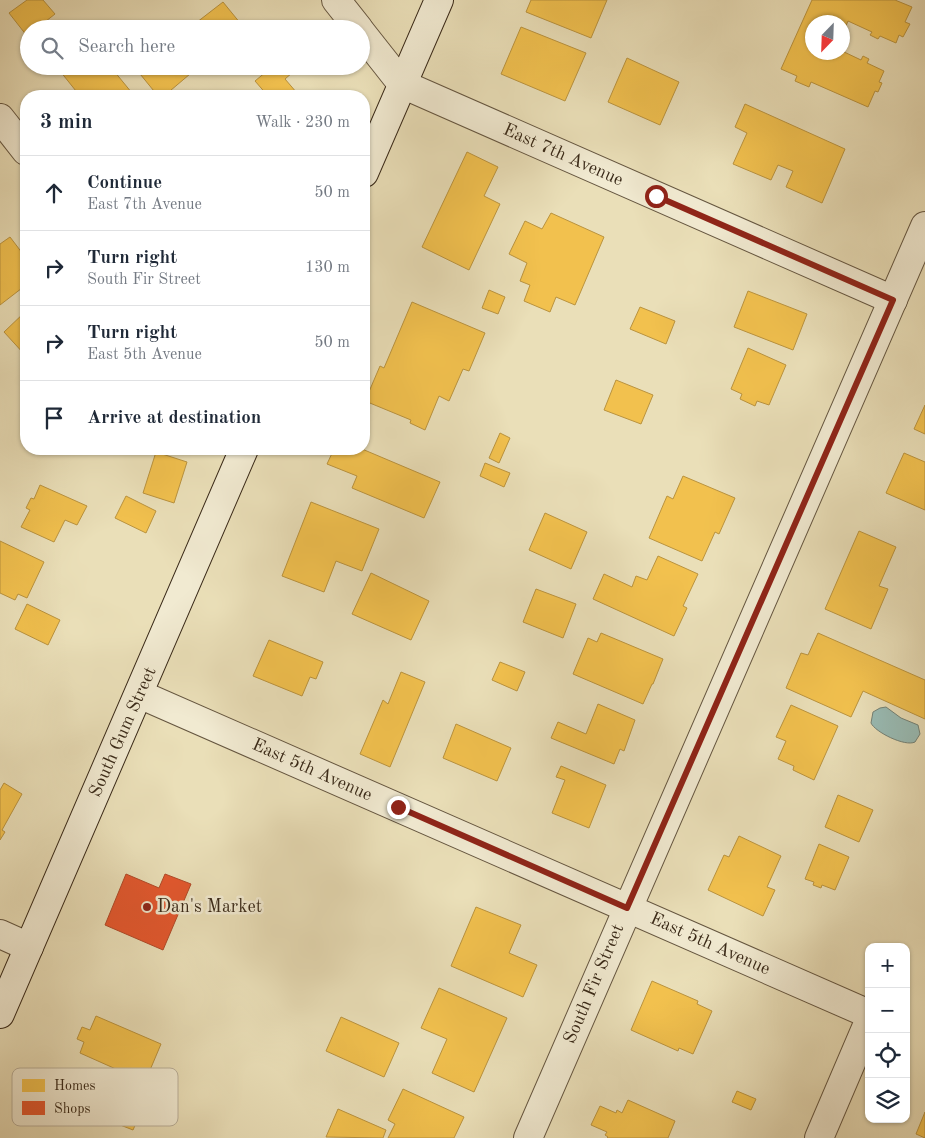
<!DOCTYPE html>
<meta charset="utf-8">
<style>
:root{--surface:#fff;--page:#f2f2f3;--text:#1f2937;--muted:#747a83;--line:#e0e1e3}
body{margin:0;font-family:"Old Standard TT",serif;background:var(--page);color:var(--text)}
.controls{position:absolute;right:15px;bottom:15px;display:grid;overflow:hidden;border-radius:10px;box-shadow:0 1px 4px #0004}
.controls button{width:45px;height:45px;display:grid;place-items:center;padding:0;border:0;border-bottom:1px solid var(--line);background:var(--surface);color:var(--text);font:25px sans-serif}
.compass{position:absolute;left:805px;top:15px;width:45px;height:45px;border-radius:50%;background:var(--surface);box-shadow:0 1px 4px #0004;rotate:203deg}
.stop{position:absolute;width:15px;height:15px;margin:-11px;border:4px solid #8f2418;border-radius:50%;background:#fff}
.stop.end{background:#8f2418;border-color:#fff;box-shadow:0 1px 5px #0008}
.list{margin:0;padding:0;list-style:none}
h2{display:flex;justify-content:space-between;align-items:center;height:65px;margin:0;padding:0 20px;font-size:21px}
h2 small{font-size:16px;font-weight:400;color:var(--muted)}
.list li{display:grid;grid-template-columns:32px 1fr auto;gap:15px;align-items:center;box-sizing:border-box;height:75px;padding:0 20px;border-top:1px solid var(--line)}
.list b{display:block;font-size:19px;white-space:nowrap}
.list p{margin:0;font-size:16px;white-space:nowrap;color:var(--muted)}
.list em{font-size:16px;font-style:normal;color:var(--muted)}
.icon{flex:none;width:28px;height:28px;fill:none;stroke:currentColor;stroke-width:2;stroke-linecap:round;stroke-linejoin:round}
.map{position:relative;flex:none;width:925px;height:1138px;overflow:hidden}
.search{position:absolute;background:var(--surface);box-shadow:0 1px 4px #0004;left:20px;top:20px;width:350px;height:55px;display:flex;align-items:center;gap:12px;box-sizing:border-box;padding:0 18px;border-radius:28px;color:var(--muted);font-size:19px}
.panel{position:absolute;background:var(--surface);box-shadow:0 1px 4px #0004;left:20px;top:90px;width:350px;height:365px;border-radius:20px}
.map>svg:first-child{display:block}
.water{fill:#99bcb5;stroke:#738176}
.homes{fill:#f2c14e;stroke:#ba933e}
.shops{fill:#e4572e;stroke:#b14927}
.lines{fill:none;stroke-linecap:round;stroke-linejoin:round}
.minor-casing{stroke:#655640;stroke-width:30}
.secondary-casing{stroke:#392918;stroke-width:30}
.minor{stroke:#f1ead1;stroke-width:28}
.secondary{stroke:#f1ead1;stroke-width:28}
.route{stroke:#8f2418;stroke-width:6}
.poi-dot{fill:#8f2418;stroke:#f1ead1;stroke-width:2}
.labels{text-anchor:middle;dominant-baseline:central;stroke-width:5;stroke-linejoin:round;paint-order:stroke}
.street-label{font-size:18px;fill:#392918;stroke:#f1ead1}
.poi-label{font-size:18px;fill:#392918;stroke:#f1ead1;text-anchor:start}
.key{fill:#f1ead1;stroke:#bab09a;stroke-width:1}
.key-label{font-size:14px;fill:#392918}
</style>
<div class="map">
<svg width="925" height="1138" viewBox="0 0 925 1138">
<rect width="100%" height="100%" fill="#eadfb8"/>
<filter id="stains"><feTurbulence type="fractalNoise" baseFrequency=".004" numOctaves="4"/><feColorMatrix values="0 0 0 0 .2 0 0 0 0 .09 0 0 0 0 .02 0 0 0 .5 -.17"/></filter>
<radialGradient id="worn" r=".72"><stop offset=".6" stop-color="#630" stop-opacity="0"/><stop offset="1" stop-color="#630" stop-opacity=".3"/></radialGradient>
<!-- water -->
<path class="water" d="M886 707 901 718 918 725 920 734 915 742C905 747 875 732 871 723L873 712 880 708Z"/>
<!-- homes -->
<g class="homes">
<polygon points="27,0 43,0 55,14 36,29 29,29 29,35 27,36 9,13"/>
<polygon points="531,0 607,0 591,38 526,12"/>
<polygon points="812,0 895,0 912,7 905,22 910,24 903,37 899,35 896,43 880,36 878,39 870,35 872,32 848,21 842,35 842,22 812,22 812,52 842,51 861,60 863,56 869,59 867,63 884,71 879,82 882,83 878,92 875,91 868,107 811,82 809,87 795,81 797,76 781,69"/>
<polygon points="223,2 245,29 194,29 192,26"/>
<polygon points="521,27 586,53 565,101 501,74"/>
<polygon points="627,58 679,82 660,125 608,102"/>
<polygon points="56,66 107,66 112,72 114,71 132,93 128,96 80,96"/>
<polygon points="139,66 184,66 190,74 164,96 158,96 136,69"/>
<polygon points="273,66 300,66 285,79 297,93 293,96 268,96 255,81"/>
<polygon points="745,104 845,149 822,203 786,187 793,171 778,165 771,180 733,164 747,133 735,127"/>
<polygon points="467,152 498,167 484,196 500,204 469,270 422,247"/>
<polygon points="551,213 604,237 575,305 556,297 550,312 524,301 530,285 520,281 527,263 509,254 525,221 542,229"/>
<polygon points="10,237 26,258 26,285 0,305 0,244"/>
<polygon points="489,290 505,297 498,314 482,308"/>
<polygon points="748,291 807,314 793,350 734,327"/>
<polygon points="412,302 485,333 469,371 463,369 449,401 439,396 425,430 410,423 411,420 365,401 380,366 384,368"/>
<polygon points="640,307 675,321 666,344 630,329"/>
<polygon points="26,311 26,354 25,355 4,332"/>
<polygon points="748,348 786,365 769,405 757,401 755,406 740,399 742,394 731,389"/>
<polygon points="616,380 653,395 641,424 604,410"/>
<polygon points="925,405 925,434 914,429"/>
<polygon points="500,433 510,438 499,463 489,458"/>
<polygon points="60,449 105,449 105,453 60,451"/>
<polygon points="334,449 362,449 440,482 424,518 352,488 357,476 327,464"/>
<polygon points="156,452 187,462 174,503 143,493"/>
<polygon points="904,453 925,462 925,510 886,493"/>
<polygon points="485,463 510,473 504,487 480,476"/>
<polygon points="683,476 735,498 719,534 715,532 702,561 649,538 667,496 673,499"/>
<polygon points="40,485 87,506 77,525 65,520 54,542 21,527 30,510 26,508 31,498 34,499"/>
<polygon points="126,496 156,511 146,533 115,518"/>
<polygon points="311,502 379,529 362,571 336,561 324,592 282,576"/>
<polygon points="545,513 587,532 571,569 529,550"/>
<polygon points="859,531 896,547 879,586 888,589 871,629 825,609"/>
<polygon points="0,541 44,562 27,598 18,594 15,600 0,593"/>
<polygon points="658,556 698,574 683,606 687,608 674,636 593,599 604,574 632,587 636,576 647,580"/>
<polygon points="371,573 429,601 411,640 352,614"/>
<polygon points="536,589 576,604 563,638 523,622"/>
<polygon points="27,604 60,620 48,645 15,629"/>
<polygon points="601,633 663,659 653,684 652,684 643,704 573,674 588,638 597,642"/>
<polygon points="818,633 925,680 925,719 863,691 851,717 786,688 801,653 808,655"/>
<polygon points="269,640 323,662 316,679 310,677 302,696 253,676"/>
<polygon points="500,662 525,672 517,691 492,680"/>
<polygon points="401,672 425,682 390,767 360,754 383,700 388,704"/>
<polygon points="598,704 635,720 624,751 620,749 614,764 551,738 558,722 586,734"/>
<polygon points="791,705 838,726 814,780 793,770 794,766 778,759 786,741 776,737"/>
<polygon points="456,724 511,748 497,781 443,758"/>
<polygon points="561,766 606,785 589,828 552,813 565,780 556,777"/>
<polygon points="4,783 22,794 2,830 5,832 0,840 0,790"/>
<polygon points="838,795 873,810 859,842 825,827"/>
<polygon points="739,836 781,856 767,887 775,890 763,916 708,890 724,855 729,857"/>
<polygon points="819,844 849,857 835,890 822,885 821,888 813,885 814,882 805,879"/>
<polygon points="476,907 521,925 509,953 537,965 523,997 451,966"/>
<polygon points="652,981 698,1001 697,1004 712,1011 693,1054 679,1048 678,1051 631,1030"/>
<polygon points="439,988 507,1018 474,1092 432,1073 447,1039 421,1028"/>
<polygon points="96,1016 161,1044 145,1082 80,1053 84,1042 77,1039 82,1027 90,1030"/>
<polygon points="341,1017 399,1043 384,1077 326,1051"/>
<polygon points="125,1085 148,1096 133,1130 105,1119 117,1093 120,1095"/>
<polygon points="403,1089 464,1117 454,1138 388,1138 395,1124 388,1120"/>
<polygon points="737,1091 756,1099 751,1110 732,1102"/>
<polygon points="628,1100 675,1121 668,1138 607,1138 608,1137 605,1135 607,1132 591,1125 600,1106 616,1113 617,1110 622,1113"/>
<polygon points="338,1109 386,1130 383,1138 326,1137"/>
<polygon points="925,1112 925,1138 916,1134"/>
</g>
<!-- shops -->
<polygon class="shops" points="126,874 159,888 165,874 191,884 163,950 105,925"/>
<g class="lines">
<!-- minor casing -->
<g class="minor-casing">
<g id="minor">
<polyline points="336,0 359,29"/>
<polyline points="361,32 402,84 893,300"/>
<polyline points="0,118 26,151"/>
<polyline points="139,694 869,1014"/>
<polyline points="0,934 29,947"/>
<polyline points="528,1138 925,226"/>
<polyline points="819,1138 869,1021"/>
</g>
</g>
<!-- secondary casing -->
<g class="secondary-casing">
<g id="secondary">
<polyline points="364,173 439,0"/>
<polyline points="0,1014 244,449"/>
</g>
</g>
<!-- minor -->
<use href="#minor" class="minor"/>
<!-- secondary -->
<use href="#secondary" class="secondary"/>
</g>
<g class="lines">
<!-- route -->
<polyline class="route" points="398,807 627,908 893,300 656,196"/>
</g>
<!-- markers -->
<circle class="poi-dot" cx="147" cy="907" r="5"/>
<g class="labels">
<!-- street labels -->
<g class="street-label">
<text transform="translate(563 155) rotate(24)">East 7th Avenue</text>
<text transform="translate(123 732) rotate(-66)">South Gum Street</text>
<text transform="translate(312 770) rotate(24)">East 5th Avenue</text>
<text transform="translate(710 944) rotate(24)">East 5th Avenue</text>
<text transform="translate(594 984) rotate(-67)">South Fir Street</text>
</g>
<!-- poi labels -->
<g class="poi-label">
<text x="157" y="907">Dan's Market</text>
</g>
</g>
<!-- legend -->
<rect x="12" y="1068" width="166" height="58" rx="8" class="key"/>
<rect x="22" y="1079" width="23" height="13" fill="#f2c14e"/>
<rect x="22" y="1101" width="23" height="14" fill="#e4572e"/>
<g class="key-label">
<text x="54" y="1090">Homes</text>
<text x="54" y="1113">Shops</text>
</g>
<rect width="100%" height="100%" filter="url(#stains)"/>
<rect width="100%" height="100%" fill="url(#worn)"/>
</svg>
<div class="controls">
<button>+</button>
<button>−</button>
<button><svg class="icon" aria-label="locate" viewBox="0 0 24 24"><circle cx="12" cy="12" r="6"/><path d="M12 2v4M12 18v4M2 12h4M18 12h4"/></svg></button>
<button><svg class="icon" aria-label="layers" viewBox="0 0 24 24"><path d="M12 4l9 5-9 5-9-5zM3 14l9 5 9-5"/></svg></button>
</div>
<svg class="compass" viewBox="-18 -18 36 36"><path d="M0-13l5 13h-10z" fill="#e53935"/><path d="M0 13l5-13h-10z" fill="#747a83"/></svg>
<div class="stop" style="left:656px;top:196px"></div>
<div class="stop end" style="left:398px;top:807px"></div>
<div class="search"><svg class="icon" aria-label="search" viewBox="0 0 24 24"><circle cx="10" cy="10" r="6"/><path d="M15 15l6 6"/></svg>Search here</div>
<section class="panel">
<h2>3 min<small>Walk · 230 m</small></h2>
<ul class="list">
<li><svg class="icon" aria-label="ahead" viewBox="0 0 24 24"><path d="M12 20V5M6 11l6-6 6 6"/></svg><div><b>Continue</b><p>East 7th Avenue</p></div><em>50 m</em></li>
<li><svg class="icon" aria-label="right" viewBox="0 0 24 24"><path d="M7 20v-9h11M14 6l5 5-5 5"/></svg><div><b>Turn right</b><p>South Fir Street</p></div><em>130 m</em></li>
<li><svg class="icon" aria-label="right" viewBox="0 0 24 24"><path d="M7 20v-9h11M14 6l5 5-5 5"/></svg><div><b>Turn right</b><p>East 5th Avenue</p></div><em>50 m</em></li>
<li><svg class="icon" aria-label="arrive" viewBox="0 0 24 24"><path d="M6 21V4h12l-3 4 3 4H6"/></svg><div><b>Arrive at destination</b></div></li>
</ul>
</section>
</div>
